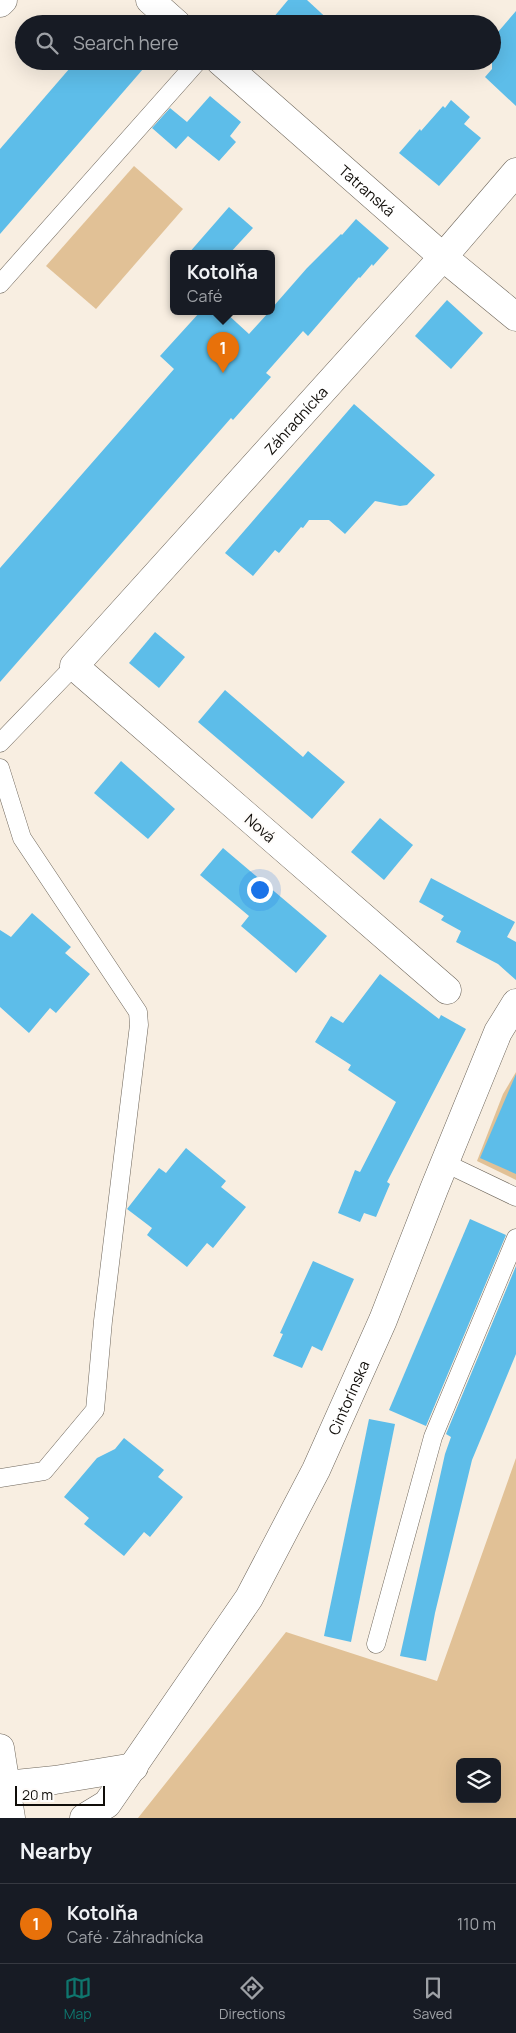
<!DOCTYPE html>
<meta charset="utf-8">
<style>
:root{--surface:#171b24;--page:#242831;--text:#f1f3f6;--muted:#9ea1a6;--line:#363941;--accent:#0f766e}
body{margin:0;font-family:Manrope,sans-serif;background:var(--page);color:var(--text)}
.controls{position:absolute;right:15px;bottom:15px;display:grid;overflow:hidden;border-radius:8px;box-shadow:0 5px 20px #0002}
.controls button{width:45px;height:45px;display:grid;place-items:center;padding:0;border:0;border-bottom:1px solid var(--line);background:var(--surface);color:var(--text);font:25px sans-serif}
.scale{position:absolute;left:15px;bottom:12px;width:90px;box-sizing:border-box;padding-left:5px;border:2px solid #100d09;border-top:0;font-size:14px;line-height:18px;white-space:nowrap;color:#100d09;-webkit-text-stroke:4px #fefcfa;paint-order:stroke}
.you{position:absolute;left:259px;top:889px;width:18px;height:18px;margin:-12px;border:4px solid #fff;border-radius:50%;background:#1a73e8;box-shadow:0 0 0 8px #1a73e833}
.badge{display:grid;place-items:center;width:32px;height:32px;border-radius:50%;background:var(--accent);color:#fff;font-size:16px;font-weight:700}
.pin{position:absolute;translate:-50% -41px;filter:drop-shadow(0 1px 2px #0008)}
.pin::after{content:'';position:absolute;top:26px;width:18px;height:15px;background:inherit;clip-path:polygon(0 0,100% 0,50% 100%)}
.popup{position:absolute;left:170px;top:250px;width:105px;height:65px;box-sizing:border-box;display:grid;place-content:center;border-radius:8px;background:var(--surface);filter:drop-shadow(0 1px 4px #0005);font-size:16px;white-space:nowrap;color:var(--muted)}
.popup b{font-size:19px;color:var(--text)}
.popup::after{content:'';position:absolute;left:50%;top:100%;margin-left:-10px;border:10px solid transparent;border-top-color:var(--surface)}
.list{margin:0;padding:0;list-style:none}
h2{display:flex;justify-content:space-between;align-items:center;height:65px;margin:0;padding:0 20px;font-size:21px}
h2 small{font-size:16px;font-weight:400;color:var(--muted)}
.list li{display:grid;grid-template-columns:32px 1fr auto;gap:15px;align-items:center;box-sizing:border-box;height:80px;padding:0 20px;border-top:1px solid var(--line)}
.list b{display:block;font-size:19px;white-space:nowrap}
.list p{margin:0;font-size:16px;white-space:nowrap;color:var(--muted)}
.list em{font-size:16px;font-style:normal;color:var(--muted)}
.icon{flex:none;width:28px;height:28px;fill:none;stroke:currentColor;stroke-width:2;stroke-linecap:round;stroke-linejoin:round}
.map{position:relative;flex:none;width:516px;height:1818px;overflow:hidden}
.search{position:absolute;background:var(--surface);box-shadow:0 5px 20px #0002;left:15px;right:15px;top:15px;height:55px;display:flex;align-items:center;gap:12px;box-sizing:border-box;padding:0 18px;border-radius:28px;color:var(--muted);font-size:19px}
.sheet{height:145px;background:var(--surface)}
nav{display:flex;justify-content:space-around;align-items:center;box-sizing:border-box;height:70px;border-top:1px solid var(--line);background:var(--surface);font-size:14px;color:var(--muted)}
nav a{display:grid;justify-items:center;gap:2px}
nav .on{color:var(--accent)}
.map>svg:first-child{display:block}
.green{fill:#e1c196;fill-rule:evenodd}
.building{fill:#5dbde9}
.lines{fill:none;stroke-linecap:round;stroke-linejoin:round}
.service-casing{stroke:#6e665b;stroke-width:19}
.minor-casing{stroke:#6e665b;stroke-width:29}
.service{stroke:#fff;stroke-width:18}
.minor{stroke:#fff;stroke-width:28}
.labels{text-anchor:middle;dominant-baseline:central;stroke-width:4.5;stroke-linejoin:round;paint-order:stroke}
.street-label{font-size:15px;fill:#100d09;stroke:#fefcfa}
</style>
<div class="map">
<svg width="516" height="1818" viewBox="0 0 516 1818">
<rect width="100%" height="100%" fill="#f8eee1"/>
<!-- green -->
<g class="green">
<polygon points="134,166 183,209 96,309 46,266"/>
<polygon points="516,1072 516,1180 477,1161 503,1094"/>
<path d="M516 1458V1818H138L286 1632 437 1681ZM460 1762H497V1799H460Z"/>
</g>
<!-- building -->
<g class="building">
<polygon points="288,0 307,0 333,24 268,24"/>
<polygon points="516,11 516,106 485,77 492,69 492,39"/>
<polygon points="76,61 150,61 0,234 0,149"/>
<polygon points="210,96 241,122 230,136 236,142 219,161 188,136 176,149 152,128 170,108 187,122"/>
<polygon points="451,100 470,117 464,124 481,138 439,186 399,153 420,129 421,131 443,106 445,108"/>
<polygon points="229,207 253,228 229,254 188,254"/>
<polygon points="356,219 389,248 373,266 372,264 360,278 359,277 308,336 303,331 266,373 271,377 233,420 231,418 0,682 0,568 174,369 160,356 200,312 225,312 249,334 269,312 272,312 272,308 307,268 341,234 342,235"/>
<polygon points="447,300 483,333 451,369 415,336"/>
<polygon points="354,404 435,475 407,505 400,506 375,501 345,534 329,520 309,520 303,528 301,527 279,553 275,550 253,576 225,553"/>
<polygon points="155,632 185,657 159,688 129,663"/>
<polygon points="225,690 303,757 308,751 345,782 312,819 198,722"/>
<polygon points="121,761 175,809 148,839 94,793"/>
<polygon points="380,818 413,845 384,880 351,852"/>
<polygon points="223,848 327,936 296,973 241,926 249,916 200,875"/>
<polygon points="431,878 515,922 507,937 516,942 516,980 498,964 456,942 461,931 441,920 444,916 419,902"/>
<polygon points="32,913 71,947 65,953 90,974 56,1013 50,1008 29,1033 0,1007 0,930 11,937"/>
<polygon points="380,974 439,1019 441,1015 466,1029 387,1182 390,1184 376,1217 364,1213 360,1222 338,1213 355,1170 360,1172 396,1102 348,1070 351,1065 315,1042 331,1016 343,1023"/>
<polygon points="516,1074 516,1174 480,1158"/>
<polygon points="186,1148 226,1181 221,1187 246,1207 213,1248 207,1243 187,1267 147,1235 152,1228 127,1209 159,1168 166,1173"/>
<polygon points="470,1219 506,1235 426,1426 389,1410"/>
<polygon points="313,1261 354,1279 322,1351 312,1346 302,1368 273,1356 283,1334 280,1333"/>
<polygon points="516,1266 516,1354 472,1460 435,1613 426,1661 400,1656 445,1454 451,1437 446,1434"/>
<polygon points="369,1419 395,1424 351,1642 324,1636"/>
<polygon points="124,1438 164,1470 158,1477 183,1497 150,1537 144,1532 124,1556 84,1524 89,1518 64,1497 97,1458 115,1449"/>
</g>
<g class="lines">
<!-- service casing -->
<g class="service-casing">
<g id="service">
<polyline points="0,284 198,61"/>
<polyline points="0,743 74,666"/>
<polyline points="0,768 22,838 138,1012 139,1025 103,1321 95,1410 44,1471 0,1478"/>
<polyline points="445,1163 516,1197"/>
<polyline points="376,1644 433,1437 516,1238"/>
</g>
</g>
<!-- minor casing -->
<g class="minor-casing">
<g id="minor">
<polyline points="150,0 177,24"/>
<polyline points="0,3 3,0"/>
<path id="s1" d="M220 61 443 257 516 317"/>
<path id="s2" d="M447 990 74 666 443 257 516 172"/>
<polyline points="0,1748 11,1818"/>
<polyline points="6,1785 55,1780 134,1767"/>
<path id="s3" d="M84 1818 107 1804 249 1598 316 1470 383 1320 434 1189 498 1032 516 1003"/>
</g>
</g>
<!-- service -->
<use href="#service" class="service"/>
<!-- minor -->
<use href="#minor" class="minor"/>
</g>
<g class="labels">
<!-- street labels -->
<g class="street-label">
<text stroke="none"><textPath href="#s1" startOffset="196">Tatranská</textPath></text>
<text stroke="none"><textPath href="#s2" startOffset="825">Záhradnícka</textPath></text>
<text transform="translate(260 828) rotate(41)">Nová</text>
<text stroke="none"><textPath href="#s3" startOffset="501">Cintorínska</textPath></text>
</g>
</g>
</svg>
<div class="controls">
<button><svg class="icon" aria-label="layers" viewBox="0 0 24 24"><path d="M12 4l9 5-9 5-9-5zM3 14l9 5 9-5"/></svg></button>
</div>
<div class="scale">20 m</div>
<div class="you"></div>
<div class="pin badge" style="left:223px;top:373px;background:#e8710a">1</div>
<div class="popup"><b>Kotolňa</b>Café</div>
<div class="search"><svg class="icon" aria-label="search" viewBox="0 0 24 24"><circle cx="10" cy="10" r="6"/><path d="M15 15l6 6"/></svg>Search here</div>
</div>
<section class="sheet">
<h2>Nearby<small></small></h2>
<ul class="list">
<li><span class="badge" style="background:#e8710a">1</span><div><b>Kotolňa</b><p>Café · Záhradnícka</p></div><em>110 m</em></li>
</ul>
</section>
<nav>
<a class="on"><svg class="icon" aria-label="map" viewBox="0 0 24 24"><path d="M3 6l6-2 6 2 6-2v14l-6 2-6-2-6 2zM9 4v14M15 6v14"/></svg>Map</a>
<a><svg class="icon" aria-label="directions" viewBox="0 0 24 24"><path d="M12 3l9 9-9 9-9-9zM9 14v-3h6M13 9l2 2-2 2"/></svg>Directions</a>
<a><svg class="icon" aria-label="saved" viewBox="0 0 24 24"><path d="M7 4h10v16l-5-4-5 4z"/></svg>Saved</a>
</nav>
